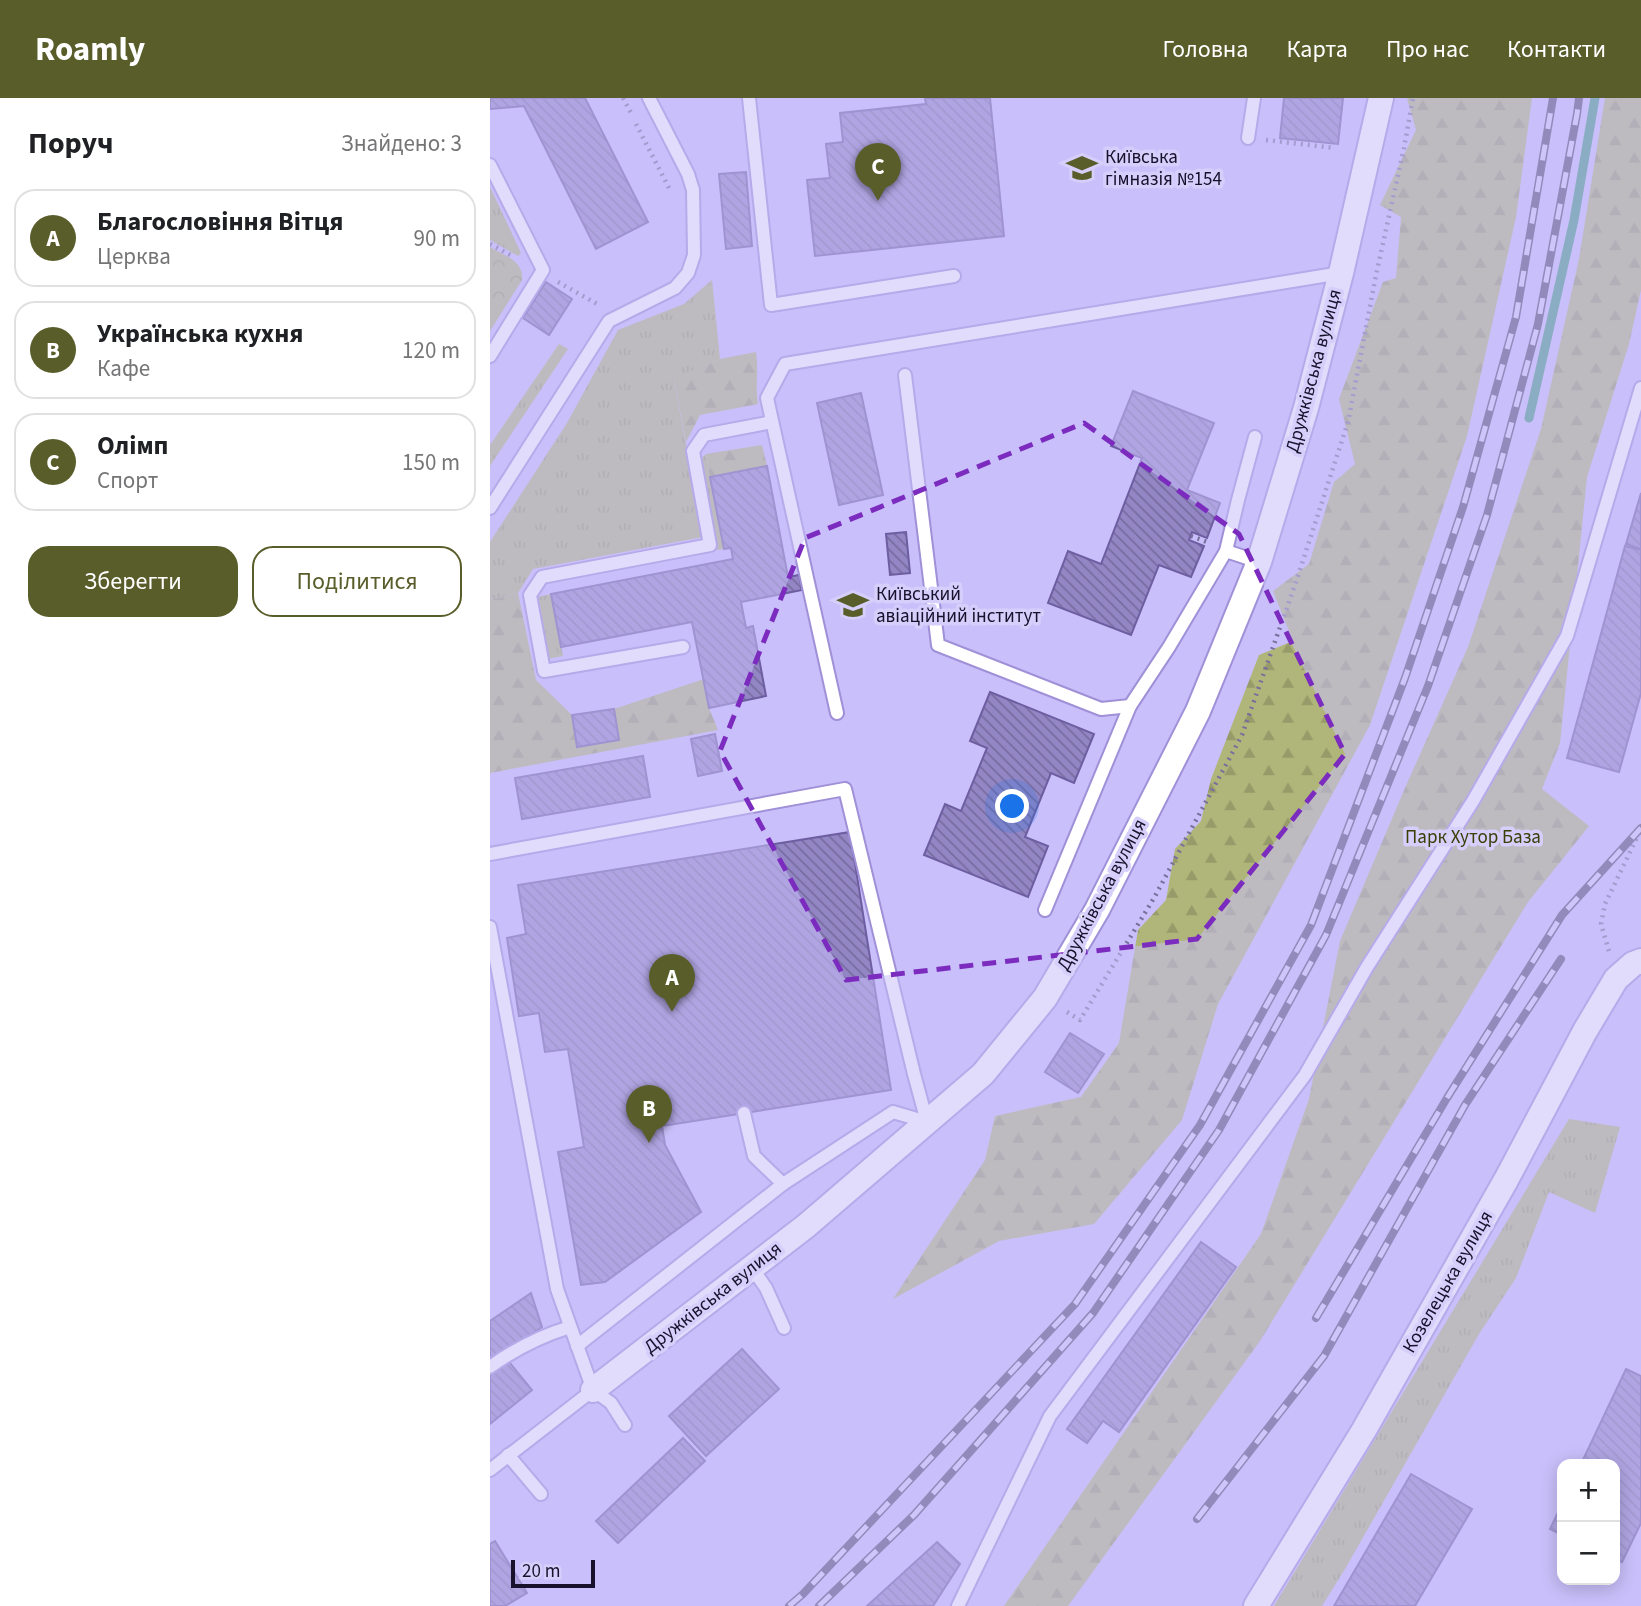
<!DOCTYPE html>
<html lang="uk">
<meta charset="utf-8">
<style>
:root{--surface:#fff;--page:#f2f2f2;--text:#202124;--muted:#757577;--line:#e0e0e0;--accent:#595d2a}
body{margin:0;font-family:"Source Sans 3",sans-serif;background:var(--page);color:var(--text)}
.controls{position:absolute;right:21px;bottom:21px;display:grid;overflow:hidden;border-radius:14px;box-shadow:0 4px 18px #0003}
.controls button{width:63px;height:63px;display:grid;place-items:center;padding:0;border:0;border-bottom:2px solid var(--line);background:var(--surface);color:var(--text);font:35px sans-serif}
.scale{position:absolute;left:21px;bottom:18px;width:84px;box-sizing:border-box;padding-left:7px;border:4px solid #17112b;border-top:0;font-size:19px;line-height:24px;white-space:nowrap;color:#17112b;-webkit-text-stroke:5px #d6cefb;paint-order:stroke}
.you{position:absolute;left:523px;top:709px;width:24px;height:24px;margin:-18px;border:5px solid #fff;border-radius:50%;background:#1a73e8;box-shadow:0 0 0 10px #1a73e833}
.badge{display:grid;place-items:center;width:46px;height:46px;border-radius:50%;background:var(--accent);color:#fff;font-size:23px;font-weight:700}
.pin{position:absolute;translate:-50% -58px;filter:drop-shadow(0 2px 4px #0008)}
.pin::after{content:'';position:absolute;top:37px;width:24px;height:21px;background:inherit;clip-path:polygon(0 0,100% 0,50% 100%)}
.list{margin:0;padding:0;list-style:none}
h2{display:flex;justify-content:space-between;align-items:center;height:91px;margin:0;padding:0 28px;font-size:30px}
h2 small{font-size:23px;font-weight:400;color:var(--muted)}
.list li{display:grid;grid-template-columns:46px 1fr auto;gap:21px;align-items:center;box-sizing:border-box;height:98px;margin:0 14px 14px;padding:0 14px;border:2px solid var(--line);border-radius:21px}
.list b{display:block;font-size:26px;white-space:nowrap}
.list p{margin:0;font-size:23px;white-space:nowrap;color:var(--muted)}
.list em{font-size:23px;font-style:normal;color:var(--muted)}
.actions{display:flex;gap:14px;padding:21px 28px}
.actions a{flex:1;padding:16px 0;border:2px solid var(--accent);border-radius:21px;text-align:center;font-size:24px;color:var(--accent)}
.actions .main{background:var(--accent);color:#fff}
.map{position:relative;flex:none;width:1151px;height:1508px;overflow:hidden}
header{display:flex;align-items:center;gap:42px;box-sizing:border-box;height:98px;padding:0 35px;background:var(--accent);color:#fff}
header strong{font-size:33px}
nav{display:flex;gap:38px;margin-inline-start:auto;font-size:24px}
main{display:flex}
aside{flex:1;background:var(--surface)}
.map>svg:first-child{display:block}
.grass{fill:url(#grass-tufts)}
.forest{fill:url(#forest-firs)}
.park{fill:url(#park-crowns)}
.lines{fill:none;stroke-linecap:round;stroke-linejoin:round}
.stream{stroke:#3e9880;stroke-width:9}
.building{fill:url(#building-back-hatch);stroke:#6d5ea1;stroke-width:2}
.lane-casing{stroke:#9f90d7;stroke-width:16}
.street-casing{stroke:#9f90d7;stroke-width:28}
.path{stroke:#78709c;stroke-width:4.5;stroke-dasharray:2 5;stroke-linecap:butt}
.lane{stroke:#fff;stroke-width:12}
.street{stroke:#fff;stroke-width:24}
.rail-casing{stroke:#514a6f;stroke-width:8}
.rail{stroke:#d6cefb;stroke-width:5;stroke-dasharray:16;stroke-linecap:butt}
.marked{fill:none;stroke:#7b2cbf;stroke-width:5;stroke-dasharray:14 9;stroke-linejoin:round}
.labels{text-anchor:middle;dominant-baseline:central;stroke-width:7;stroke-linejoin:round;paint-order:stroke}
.poi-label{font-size:19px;fill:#17112b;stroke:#d6cefb;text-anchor:start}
.street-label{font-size:19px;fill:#17112b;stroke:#d6cefb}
.park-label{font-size:19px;fill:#3b3e05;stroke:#d6cefb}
</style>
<header>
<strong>Roamly</strong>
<nav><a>Головна</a><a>Карта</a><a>Про нас</a><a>Контакти</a></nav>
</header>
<main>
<aside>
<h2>Поруч<small>Знайдено: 3</small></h2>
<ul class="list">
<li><span class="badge">A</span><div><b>Благословіння Вітця</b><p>Церква</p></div><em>90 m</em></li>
<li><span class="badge">B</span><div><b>Українська кухня</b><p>Кафе</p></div><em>120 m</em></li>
<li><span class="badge">C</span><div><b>Олімп</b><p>Спорт</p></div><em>150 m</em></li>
</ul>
<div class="actions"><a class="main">Зберегти</a><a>Поділитися</a></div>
</aside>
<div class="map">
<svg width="1151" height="1508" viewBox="0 0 1151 1508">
<defs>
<pattern id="grass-tufts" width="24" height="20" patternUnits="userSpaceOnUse" patternTransform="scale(1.75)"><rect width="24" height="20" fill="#b0b679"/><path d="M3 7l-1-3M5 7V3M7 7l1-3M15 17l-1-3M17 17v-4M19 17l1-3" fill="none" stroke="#979b69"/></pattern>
<pattern id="forest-firs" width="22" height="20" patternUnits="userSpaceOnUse" patternTransform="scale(1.75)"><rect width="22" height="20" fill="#b0b679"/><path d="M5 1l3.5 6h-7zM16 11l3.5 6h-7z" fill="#979b69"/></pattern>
<pattern id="park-crowns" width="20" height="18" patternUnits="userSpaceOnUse" patternTransform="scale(1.75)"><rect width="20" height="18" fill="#b0b679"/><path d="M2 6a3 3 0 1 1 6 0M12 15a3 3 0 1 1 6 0" fill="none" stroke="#979b69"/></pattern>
<pattern id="building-back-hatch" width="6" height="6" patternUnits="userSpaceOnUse" patternTransform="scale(1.75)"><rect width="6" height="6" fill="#9386c5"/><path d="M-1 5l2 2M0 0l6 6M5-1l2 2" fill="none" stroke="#776ca0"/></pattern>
</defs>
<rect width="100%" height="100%" fill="#c9bffa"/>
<!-- grass -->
<g class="grass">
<polygon points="0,89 31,155 28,158 0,142"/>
<polygon points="222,182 230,261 184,281 213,439 43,471 28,495 0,502 0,444 77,325 128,232 194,206"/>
<polygon points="69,246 78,251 0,368 0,347"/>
<polygon points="216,356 234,451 226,452 210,362"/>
<polygon points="61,496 73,558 57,561 46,503 48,499"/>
<polygon points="1079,1021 1130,1029 1105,1115 1059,1094 1026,1180 989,1236 855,1471 832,1508 784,1508"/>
</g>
<!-- forest -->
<g class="forest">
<polygon points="917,0 1042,0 1026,119 977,338 880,627 728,906 692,1022 604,1126 509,1143 403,1201 495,1062 505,1018 591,999 629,945 648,832 676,802 685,751 711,723 721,681 769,557 803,543 783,493 819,466 844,384 865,366 849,301 893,184 906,180 911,119 890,107 926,32"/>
<polygon points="1115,0 1151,0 1151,192 1139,246 1097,379 1070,645 1052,691 1099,728 1038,804 770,1243 578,1508 514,1508 771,1136 819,1001 850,843 915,690 978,549 1051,331 1089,161"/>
<path d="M266 254C269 272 265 289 268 306L210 317 196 344 184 280 230 261Z"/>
<polygon points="272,347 277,368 220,379 216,356"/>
<polygon points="28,495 46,582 82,617 87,648 129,642 124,611 214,581 219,610 228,632 0,675 0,502"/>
</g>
<!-- park -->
<path class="park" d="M0 149C15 158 34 163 32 182L0 233Z"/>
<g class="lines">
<!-- stream -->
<polyline class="stream" points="1039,320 1084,122 1105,0"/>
</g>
<!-- building -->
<g class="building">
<polygon points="0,0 95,0 158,124 106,151 34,8 0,11"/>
<polygon points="435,0 500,0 514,138 325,158 317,82 340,80 336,46 353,44 350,15 436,6"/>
<polygon points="794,0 853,0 848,46 790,40"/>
<polygon points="256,74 262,148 236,151 229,76"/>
<polygon points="56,184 82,201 59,237 33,220"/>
<polygon points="643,293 724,325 697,392 730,405 717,440 702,434 699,442 714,448 701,479 669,467 641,537 558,505 578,453 611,466 652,360 621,348"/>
<polygon points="371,295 393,397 349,407 327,305"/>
<polygon points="277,368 298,479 309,477 312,492 251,504 256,530 263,528 276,598 219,610 202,524 71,549 61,496 243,461 241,450 234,451 220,379"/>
<polygon points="1151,395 1151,451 1136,446"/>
<polygon points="416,434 420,475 400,477 396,436"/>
<polygon points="1135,448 1151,452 1151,595 1129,674 1077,660"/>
<polygon points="500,594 604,636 584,685 561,675 535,739 558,748 538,799 434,757 455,706 471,713 497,650 480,643"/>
<polygon points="124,611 129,642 87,649 82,617"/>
<polygon points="225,636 232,673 208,678 201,641"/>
<polygon points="153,658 160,699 32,721 25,680"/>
<polygon points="360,734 401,992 172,1028 175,1047 211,1114 115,1184 91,1187 68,1054 94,1049 78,951 55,954 49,915 29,918 17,840 36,836 28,787"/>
<polygon points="580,935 614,956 588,995 555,974"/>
<polygon points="711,1144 746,1169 629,1334 613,1323 597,1345 577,1331"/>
<polygon points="41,1195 52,1229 0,1264 0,1223"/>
<polygon points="252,1251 289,1291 216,1358 179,1318"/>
<polygon points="16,1260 42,1292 0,1326 0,1272"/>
<polygon points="1136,1271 1151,1278 1151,1425 1132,1464 1125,1460 1125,1366 1091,1366"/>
<polygon points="193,1340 215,1363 128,1445 106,1423"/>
<polygon points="921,1376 982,1411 925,1508 844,1508"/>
<polygon points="1072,1406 1072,1437 1060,1431"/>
<polygon points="5,1443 37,1495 15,1508 0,1508 0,1446"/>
<polygon points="447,1444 470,1466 443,1508 377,1508"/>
</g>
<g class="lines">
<!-- lane casing -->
<g class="lane-casing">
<g id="lane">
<polyline points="259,0 281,207 464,178"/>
<polyline points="758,40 764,0"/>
<polyline points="0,67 53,172 0,258"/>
<polyline points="415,277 448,547 611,611 640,608"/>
<polyline points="0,410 119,223 185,190 198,175 204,157 203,92 198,76 159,0"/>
<polyline points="736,453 769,464"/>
<polyline points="193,549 54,573 40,497 52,479 220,447 203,353 214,337 282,324"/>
<polyline points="347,615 277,300 295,266 851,175"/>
<polyline points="0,756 355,691 424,976 437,1024"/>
<polyline points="555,812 640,608 679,549 736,453 748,402 765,339"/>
<polyline points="0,829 67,1191 103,1292 121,1305 135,1327"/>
<polyline points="254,1015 264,1058 293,1086"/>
<polyline points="262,1170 276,1190 294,1230"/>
<polyline points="87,1248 293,1086 403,1014 437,1024"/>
<path d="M0 1269C25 1251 51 1238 80 1229"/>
<polyline points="18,1357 51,1396"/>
<polyline points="0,1372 103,1292"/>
<polyline points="468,1508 560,1318 815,977 877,869 983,703 1077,538 1151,290"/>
</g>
</g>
<!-- street casing -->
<g class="street-casing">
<g id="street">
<polyline points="103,1292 316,1128 493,976 555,900 607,812 708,613 769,464 816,310 851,175 891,0"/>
<polyline points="766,1508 874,1332 1016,1082 1095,933 1126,881 1143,866 1151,863"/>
</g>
</g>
<!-- path -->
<g class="path">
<polyline points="133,0 141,15"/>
<polyline points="146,26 179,90"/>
<polyline points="776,42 845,50"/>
<polyline points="0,146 24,159"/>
<polyline points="68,184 109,207"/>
<polyline points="701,438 720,445"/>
<polyline points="1119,853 1111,826 1115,806 1151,731"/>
<polyline points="577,914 590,922 664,800 752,637 806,484 858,324 886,177 914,50 923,0"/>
</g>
<!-- lane -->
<use href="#lane" class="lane"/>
<!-- street -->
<use href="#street" class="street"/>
<!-- rail casing -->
<g class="rail-casing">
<g id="rail">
<polyline points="826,1220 957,1000 1072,817 1151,730"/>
<polyline points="707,1421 834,1258 975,1007 1071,861"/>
<polyline points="299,1508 313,1496 585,1206 710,1027 821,827 915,580 973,409 1026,219 1063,0"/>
<polyline points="329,1508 424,1417 603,1215 729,1032 836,837 938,588 997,417 1048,226 1087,16 1089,0"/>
</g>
</g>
<!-- rail -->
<use href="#rail" class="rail"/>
</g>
<!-- marked area -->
<path d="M0 0H1151V1508H0ZM594 325 749 436 855 656 707 841 356 882 230 653 315 440Z" fill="#c9bffa" fill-opacity=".55" fill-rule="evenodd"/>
<path class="marked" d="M594 325 749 436 855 656 707 841 356 882 230 653 315 440Z"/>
<!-- icons -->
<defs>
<g id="school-bare" transform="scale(2.415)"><path d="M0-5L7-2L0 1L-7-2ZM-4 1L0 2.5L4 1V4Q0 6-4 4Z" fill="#595d2a" stroke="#d6cefb" stroke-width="2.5" paint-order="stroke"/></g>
<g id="university-bare" transform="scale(2.415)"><path d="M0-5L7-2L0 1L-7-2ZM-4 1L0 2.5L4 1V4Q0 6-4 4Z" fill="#595d2a" stroke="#d6cefb" stroke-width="2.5" paint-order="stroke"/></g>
</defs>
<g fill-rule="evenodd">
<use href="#school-bare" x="592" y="70"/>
<use href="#university-bare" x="363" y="507"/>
</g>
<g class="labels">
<!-- poi labels -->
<g class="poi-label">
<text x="615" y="59">Київська<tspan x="615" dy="22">гімназія №154</tspan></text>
<text x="386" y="496">Київський<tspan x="386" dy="22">авіаційний інститут</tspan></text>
</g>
<!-- street labels -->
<g class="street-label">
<text transform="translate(824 273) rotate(-75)">Дружківська вулиця</text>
<text transform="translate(612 797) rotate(-62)">Дружківська вулиця</text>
<text transform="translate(958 1184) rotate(-60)">Козелецька вулиця</text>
<text transform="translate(223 1200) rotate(-38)">Дружківська вулиця</text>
</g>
<!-- park labels -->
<g class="park-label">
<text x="983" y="739">Парк Хутор База</text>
</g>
</g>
</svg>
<div class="controls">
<button>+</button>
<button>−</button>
</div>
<div class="scale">20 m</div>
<div class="you"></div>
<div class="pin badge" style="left:182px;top:914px">A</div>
<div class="pin badge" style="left:159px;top:1045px">B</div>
<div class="pin badge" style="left:388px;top:103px">C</div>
</div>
</main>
